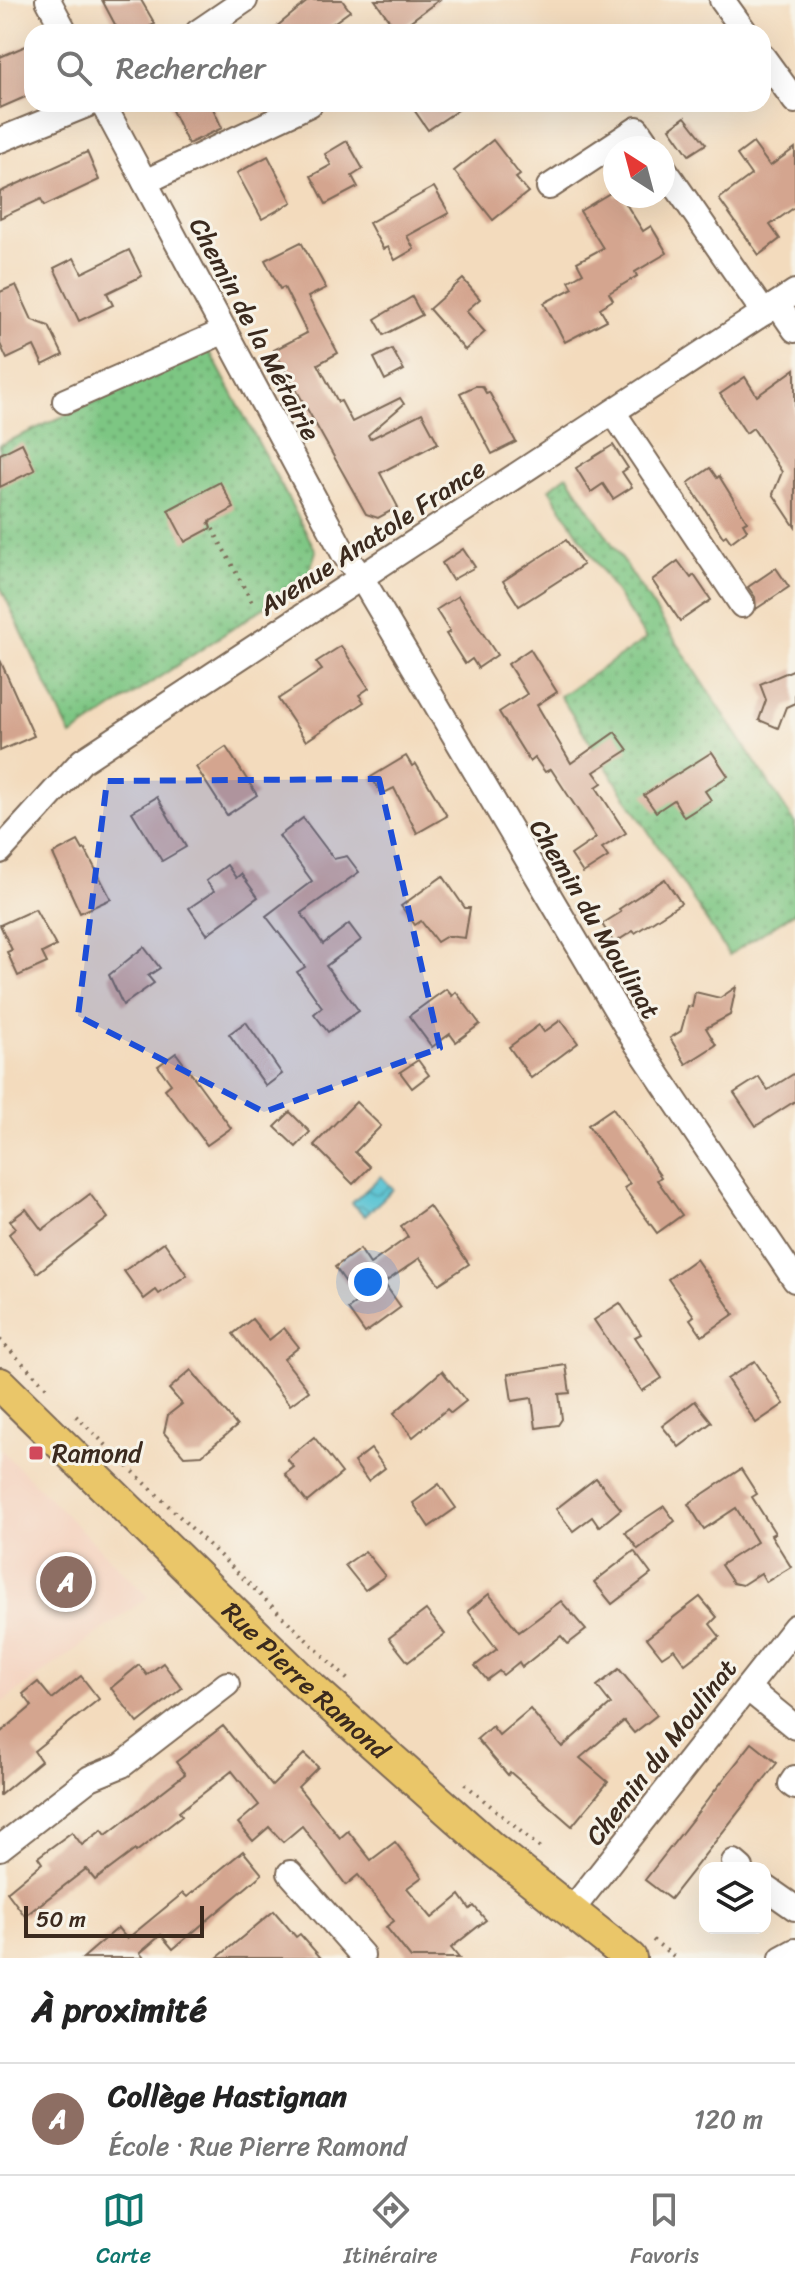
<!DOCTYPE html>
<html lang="fr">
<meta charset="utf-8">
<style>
:root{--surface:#fff;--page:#f2f2f2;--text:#222;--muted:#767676;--line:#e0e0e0;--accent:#0f766e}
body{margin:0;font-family:Sriracha,sans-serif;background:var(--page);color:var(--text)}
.controls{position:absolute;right:24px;bottom:24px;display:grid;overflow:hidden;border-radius:16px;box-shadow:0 8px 32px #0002}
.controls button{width:72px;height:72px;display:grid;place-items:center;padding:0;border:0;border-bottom:2px solid var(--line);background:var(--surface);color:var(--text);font:40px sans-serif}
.compass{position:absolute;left:603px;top:136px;width:72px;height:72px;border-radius:50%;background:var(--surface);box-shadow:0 8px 32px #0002;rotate:324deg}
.scale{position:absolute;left:24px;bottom:20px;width:180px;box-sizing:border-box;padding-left:8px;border:4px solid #3b2a1e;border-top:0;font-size:22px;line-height:28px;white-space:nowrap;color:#3b2a1e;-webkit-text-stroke:6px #f7f3e8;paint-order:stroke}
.you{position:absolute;left:368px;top:1282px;width:28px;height:28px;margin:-20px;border:6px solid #fff;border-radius:50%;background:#1a73e8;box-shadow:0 0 0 12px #1a73e833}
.badge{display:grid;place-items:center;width:52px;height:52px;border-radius:50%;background:var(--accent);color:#fff;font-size:26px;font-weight:700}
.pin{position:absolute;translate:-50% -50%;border:4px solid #fff;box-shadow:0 2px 8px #0006}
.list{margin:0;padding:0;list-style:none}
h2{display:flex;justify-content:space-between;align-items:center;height:104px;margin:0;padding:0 32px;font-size:34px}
h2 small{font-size:26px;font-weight:400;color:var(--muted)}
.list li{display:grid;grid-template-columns:52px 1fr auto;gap:24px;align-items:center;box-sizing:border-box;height:112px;padding:0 32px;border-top:2px solid var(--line)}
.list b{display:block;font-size:30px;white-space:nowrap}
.list p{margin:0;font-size:26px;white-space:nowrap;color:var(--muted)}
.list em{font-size:26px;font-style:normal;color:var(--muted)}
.icon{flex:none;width:44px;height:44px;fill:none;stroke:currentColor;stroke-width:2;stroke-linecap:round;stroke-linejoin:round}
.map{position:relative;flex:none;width:795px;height:1958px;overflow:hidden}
.search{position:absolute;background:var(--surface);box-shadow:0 8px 32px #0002;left:24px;right:24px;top:24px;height:88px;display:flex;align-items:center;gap:20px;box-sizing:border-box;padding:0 28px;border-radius:24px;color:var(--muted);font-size:30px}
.sheet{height:216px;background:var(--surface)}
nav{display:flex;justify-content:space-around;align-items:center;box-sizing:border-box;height:112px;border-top:2px solid var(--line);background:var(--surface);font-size:22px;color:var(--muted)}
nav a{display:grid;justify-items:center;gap:4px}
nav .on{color:var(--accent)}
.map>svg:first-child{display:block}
.built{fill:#f4d3c0}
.grass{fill:url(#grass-dots);stroke:#5c7850;stroke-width:2}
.water{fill:url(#water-waves);stroke:#4a7678;stroke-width:2}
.building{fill:#d4a58f}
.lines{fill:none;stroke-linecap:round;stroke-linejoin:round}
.minor-casing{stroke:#7b6856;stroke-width:28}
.major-casing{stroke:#7b6856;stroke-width:36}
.path{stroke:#7b6856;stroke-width:4;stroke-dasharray:2 6;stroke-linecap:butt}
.minor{stroke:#fff;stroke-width:24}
.major{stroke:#eac669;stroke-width:32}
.marked{fill:#1d4ed8;fill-opacity:0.2;stroke:#1d4ed8;stroke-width:6;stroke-dasharray:16 10;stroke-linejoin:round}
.poi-dot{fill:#d1495b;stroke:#f7f3e8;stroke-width:3}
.labels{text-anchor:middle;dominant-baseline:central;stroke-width:6;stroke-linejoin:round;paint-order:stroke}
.street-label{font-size:26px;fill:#3b2a1e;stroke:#f7f3e8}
.poi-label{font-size:26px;fill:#3b2a1e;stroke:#f7f3e8;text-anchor:start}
</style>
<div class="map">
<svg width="795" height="1958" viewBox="0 0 795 1958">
<defs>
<pattern id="grass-dots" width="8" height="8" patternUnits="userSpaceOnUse" patternTransform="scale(2)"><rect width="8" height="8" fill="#7dc683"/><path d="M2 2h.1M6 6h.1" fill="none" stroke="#68a16b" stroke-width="1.8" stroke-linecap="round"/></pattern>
<pattern id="water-waves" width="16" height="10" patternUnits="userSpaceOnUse" patternTransform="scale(2)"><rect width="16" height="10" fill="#58c3d3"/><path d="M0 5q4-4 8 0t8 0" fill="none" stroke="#4a9fab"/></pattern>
</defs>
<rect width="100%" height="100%" fill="#f7f3e8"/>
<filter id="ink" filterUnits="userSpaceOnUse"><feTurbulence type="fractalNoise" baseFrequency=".0125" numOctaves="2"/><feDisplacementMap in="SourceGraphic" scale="16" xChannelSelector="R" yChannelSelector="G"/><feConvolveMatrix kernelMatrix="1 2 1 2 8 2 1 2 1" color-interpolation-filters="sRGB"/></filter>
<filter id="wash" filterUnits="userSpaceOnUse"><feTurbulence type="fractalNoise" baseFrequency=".006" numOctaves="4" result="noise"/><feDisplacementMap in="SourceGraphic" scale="32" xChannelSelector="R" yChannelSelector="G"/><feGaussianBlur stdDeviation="1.8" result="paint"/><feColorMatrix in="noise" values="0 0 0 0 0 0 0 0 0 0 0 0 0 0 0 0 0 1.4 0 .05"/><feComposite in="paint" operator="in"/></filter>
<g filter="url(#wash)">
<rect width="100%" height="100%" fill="#f3dbbd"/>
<!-- built -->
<polygon class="built" points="0,1449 148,1597 0,1704"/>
<!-- grass -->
<g class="grass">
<polygon points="209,350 316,551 307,579 71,736 0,586 0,445"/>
<polygon points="567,475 795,823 795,912 729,955 560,696 646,639 549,489"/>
</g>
<!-- water -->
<polygon class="water" points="381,1176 393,1189 365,1216 352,1203"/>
<g id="blocks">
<!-- building -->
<g class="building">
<polygon points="102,0 141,0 155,24 139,32 119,32"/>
<polygon points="309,0 342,0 350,11 321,32 270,32"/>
<polygon points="375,0 439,0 397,31"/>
<polygon points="28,45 32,55 32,94 0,108 0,57"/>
<polygon points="169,104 211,104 222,128 188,144"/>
<polygon points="410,104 467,104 428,130"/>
<polygon points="685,117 706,144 689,155 670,128"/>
<polygon points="493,140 520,175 516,178 528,192 493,220 454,171"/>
<polygon points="347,141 363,169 352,176 358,187 326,204 311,176 331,165 325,154"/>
<polygon points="753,143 770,166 795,148 795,207 770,225 780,239 759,255 719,199 751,175 737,155"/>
<polygon points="87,152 99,180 44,206 41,199 0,218 0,192"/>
<polygon points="268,156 292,202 262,219 237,173"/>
<polygon points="434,187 449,213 407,236 414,249 395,260 388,247 383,249 369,223"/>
<polygon points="615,190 615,196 621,196 643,231 651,226 667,253 635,272 637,276 609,293 613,300 600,308 607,320 565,342 544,303 573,288 569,281 583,273 577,262 603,248 580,211"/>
<polygon points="301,242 326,288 308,297 338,353 318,364 338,402 341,401 352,422 400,398 404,404 368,435 370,439 422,413 438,443 380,473 398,507 378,518 366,514 274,350 307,333 284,287 280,289 265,260"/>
<polygon points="129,250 142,276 107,293 113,305 79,321 54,268 74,258 82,273"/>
<polygon points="463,279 480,299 466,311 485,332 465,350 429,309"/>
<polygon points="16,285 32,320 49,326 63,355 43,365 34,346 7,359 0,344 0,292"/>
<polygon points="412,297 422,315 384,335 375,319"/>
<polygon points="392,349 404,370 385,380 374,358"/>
<polygon points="795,369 795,527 773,494 782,472 753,428 746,433 720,394 745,377 757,396"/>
<polygon points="475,386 482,386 486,393 489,392 516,442 492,454 460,393"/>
<polygon points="22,443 35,470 0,487 0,454"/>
<polygon points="613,445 628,468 622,472 632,487 613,499 603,484 591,492 576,468"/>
<polygon points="710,468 717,478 719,476 747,521 743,523 747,530 731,542 726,535 723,537 688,483"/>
<polygon points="220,482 234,508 209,522 211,528 185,542 168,510"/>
<polygon points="566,540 583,565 519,606 503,581"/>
<polygon points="463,549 475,567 452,580 442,563"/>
<polygon points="678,561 691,578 694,575 711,600 680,621 652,580"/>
<polygon points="776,568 789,587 756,609 755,597 748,587"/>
<polygon points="458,596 497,655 478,668 472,659 465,664 446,634 450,632 436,610"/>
<polygon points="341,646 369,688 359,695 364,702 306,741 278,699 322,670 316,662"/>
<polygon points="530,649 557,692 537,705 571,763 615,732 628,750 594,772 602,783 596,787 626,833 602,848 608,857 583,873 571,855 596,838 551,769 545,772 535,758 530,762 499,712 527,694 508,664"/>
<polygon points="0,660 34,736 0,751"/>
<polygon points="795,669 795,703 786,707 778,728 759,720 766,700 760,684"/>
<polygon points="226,747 257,795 227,815 196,767"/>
<polygon points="712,752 728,776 705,791 711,800 684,817 674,800 656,812 644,795"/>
<polygon points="406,756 412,766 416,764 447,816 417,833 394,788 382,794 371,777"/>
<polygon points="157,797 186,847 162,861 132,812"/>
<polygon points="303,818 334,859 347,856 359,872 301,913 323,944 349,924 361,940 326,966 359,1011 328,1032 314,1014 322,1007 297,972 305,967 266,916 312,881 279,836"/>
<polygon points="78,841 83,850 85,849 111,899 80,913 53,854"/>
<polygon points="227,865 236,878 241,874 258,897 207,934 189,908 214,891 206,881"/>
<polygon points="443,876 465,908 470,908 465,938 447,936 437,942 421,921 415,925 401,906"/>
<polygon points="665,879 681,903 635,933 633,931 614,943 602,924 621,912 619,909"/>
<polygon points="35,909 56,946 42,953 47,963 18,976 7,952 12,950 0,925"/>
<polygon points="144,947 160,968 148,976 154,983 123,1005 109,975"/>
<polygon points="736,987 730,1015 706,1028 716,1045 686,1064 670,1038 681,1031 688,1006 692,1007 695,992 720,998"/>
<polygon points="446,989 452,996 456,992 480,1024 456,1042 450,1034 432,1047 409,1016"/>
<polygon points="561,1020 578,1043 531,1078 509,1047 539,1025 544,1032"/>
<polygon points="246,1022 282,1074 266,1086 229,1034"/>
<polygon points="176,1053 231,1128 207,1145 165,1089 171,1084 158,1066"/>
<polygon points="418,1060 429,1075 412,1088 400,1072"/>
<polygon points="795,1073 795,1101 756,1126 734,1093 759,1077 768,1090"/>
<polygon points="356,1102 381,1126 355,1152 370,1167 353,1184 314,1145"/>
<polygon points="613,1108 661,1177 657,1180 682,1215 657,1233 624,1188 630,1184 588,1125"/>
<polygon points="290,1112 310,1132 296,1147 275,1127"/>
<polygon points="90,1194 108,1218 37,1273 9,1234 16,1228 10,1221 26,1209 42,1230"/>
<polygon points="429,1206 469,1264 439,1284 420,1258 384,1283 401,1307 365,1333 348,1309 359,1301 335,1267 360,1249 370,1264 408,1237 401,1226"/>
<polygon points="164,1242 187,1275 159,1294 156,1290 144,1299 124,1271"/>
<polygon points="696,1259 734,1314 702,1336 690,1319 694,1316 668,1279"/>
<polygon points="620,1303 641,1334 635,1337 662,1378 642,1391 594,1320"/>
<polygon points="252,1319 269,1340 284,1328 299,1347 284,1359 309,1391 290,1405 233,1334"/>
<polygon points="755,1361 784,1404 756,1423 727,1379"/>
<polygon points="566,1365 570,1393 559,1394 562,1419 558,1425 536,1428 532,1398 512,1401 508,1374"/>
<polygon points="191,1370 237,1426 202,1455 184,1456 164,1433 168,1415 182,1404 169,1389"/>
<polygon points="442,1371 466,1401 451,1413 447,1409 413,1437 394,1413"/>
<polygon points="695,1401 712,1422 679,1447 662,1426"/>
<polygon points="314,1437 342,1473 307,1502 285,1474 294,1467 287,1459"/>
<polygon points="371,1449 385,1468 368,1481 354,1462"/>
<polygon points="741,1469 757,1494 752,1497 775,1533 771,1535 791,1567 766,1582 761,1573 742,1585 733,1583 721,1565 757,1542 736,1508 704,1529 688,1504"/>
<polygon points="596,1478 621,1509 599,1527 592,1517 573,1531 556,1509"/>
<polygon points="439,1484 456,1508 429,1527 413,1503"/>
<polygon points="664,1506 675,1521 638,1549 625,1532"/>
<polygon points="365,1551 385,1576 365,1590 345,1565"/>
<polygon points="634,1551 651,1574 612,1604 594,1582"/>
<polygon points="489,1594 519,1632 561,1601 586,1630 568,1644 561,1636 522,1667 519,1662 503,1675 499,1671 487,1680 475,1666 497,1649 468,1611"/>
<polygon points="700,1597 717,1617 710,1624 720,1637 685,1664 674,1649 662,1657 647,1638"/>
<polygon points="426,1610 445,1634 408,1662 389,1638"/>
<polygon points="163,1663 182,1688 138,1723 111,1688 139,1665 147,1675"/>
<polygon points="619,1669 657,1715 634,1733 624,1721 580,1758 608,1782 572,1826 510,1772 508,1775 477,1739 492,1726 499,1735 530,1709 562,1747 611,1704 597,1686"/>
<polygon points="81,1676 99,1699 34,1751 41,1761 0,1795 0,1733 32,1706 23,1694 38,1682 52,1699"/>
<polygon points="223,1726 272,1786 304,1754 318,1767 298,1787 340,1838 348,1831 371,1860 395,1842 422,1877 407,1888 432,1918 460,1895 470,1909 474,1906 486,1920 451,1948 459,1958 411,1958 386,1927 394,1921 358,1875 346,1885 302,1826 283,1842 269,1827 253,1841 238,1823 259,1805 232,1771 179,1812 182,1816 136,1852 135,1850 95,1880 86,1869 25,1916 7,1892 42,1863 38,1857 72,1832 82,1845 102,1830 106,1835 185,1774 176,1762"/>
<polygon points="752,1743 777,1763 670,1899 645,1880"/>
<polygon points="243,1851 262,1874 173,1949 161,1935 140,1953 144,1958 83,1958 118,1928 127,1939 183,1893 187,1897"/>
<polygon points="274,1911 296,1937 300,1934 321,1958 217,1958"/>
</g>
</g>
</g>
<g filter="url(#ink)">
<use href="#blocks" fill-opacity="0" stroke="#7b6856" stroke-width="2"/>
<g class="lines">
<!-- minor casing -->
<g class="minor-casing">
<g id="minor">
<polyline points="48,0 65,32"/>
<polyline points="722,0 745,32"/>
<polyline points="198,32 245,0"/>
<polyline points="763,57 795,101"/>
<polyline points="103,104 344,554 361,577 633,1038 795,1280"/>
<polyline points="0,140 89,104"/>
<polyline points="663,167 764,313"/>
<polyline points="145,182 310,104"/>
<polyline points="549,187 637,129 650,148"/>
<polyline points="777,304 795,330"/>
<polyline points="65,401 225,331"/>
<polyline points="613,412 742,605"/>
<polyline points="0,851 82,761 795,292"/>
<polyline points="747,1688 795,1727"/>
<polyline points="795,1778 791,1784 795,1787"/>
<polyline points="0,1848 90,1778 122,1765 227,1684"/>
<polyline points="734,1862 741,1868"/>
<polyline points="290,1873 362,1955"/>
<polyline points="765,1887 795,1908"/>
<polyline points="571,1911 795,1627"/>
<polyline points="782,1958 795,1951"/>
</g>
</g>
<!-- major casing -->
<g class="major-casing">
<g id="major">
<path id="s1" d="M0 1384 299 1677 490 1847 630 1958"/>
</g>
</g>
<!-- path -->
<g class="path">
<polyline points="209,522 254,606"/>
<polyline points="0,1340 49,1390"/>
<polyline points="76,1416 348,1680"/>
<polyline points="465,1784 540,1848"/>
<polyline points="653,1940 676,1958"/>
</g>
<!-- minor -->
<use href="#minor" class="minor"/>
<!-- major -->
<use href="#major" class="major"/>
</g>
</g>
<!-- marked area -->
<path class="marked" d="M379 779 440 1048 264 1112 78 1016 107 781Z"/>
<!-- markers -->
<rect class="poi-dot" x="28" y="1445" width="16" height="16" rx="4"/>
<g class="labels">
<!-- street labels -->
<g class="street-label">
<text transform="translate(255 329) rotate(62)">Chemin de la Métairie</text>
<text transform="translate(372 537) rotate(-33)">Avenue Anatole France</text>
<text transform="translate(595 919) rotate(59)">Chemin du Moulinat</text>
<text stroke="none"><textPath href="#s1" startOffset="426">Rue Pierre Ramond</textPath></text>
<text transform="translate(661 1752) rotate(-52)">Chemin du Moulinat</text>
</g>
<!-- poi labels -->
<g class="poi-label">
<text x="52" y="1453">Ramond</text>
</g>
</g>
</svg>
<div class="controls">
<button><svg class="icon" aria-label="layers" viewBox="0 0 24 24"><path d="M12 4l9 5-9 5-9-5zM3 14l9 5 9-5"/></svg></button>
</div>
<svg class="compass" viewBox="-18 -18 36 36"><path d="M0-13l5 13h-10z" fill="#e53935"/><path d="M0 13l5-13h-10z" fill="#767676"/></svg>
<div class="scale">50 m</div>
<div class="you"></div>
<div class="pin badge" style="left:66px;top:1582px;background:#8d6e63">A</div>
<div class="search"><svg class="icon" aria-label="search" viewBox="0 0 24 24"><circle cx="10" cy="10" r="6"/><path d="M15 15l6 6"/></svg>Rechercher</div>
</div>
<section class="sheet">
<h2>À proximité<small></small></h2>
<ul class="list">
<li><span class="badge" style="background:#8d6e63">A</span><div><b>Collège Hastignan</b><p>École · Rue Pierre Ramond</p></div><em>120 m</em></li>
</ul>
</section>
<nav>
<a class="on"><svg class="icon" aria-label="map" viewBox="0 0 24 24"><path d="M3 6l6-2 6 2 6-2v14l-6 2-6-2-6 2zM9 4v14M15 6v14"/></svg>Carte</a>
<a><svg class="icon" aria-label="directions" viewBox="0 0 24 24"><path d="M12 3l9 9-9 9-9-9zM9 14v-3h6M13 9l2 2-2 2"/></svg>Itinéraire</a>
<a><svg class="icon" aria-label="saved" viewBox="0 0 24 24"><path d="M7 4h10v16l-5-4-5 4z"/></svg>Favoris</a>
</nav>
